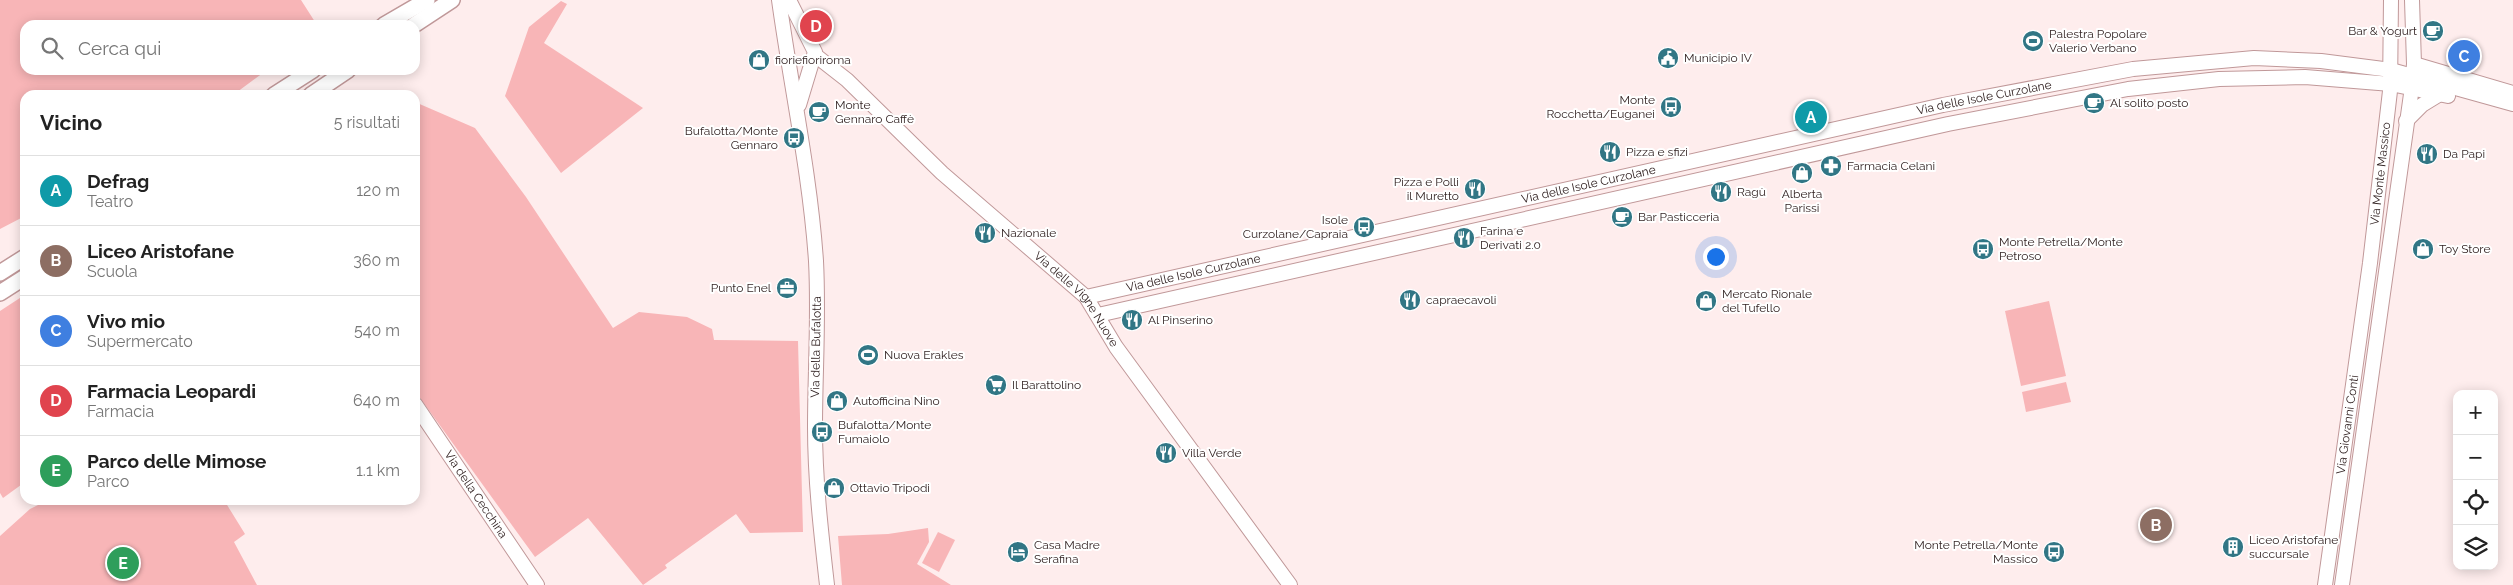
<!DOCTYPE html>
<html lang="it">
<meta charset="utf-8">
<style>
:root{--surface:#fff;--page:#f6f6f6;--text:#222;--muted:#767676;--line:#e0e0e0;--accent:#ea580c}
body{margin:0;font-family:Raleway,sans-serif;background:var(--page);color:var(--text)}
.controls{position:absolute;right:15px;bottom:15px;display:grid;overflow:hidden;border-radius:10px;box-shadow:0 2px 12px #0003}
.controls button{width:45px;height:45px;display:grid;place-items:center;padding:0;border:0;border-bottom:1px solid var(--line);background:var(--surface);color:var(--text);font:25px sans-serif}
.you{position:absolute;left:1715px;top:256px;width:18px;height:18px;margin:-12px;border:4px solid #fff;border-radius:50%;background:#1a73e8;box-shadow:0 0 0 8px #1a73e833}
.badge{display:grid;place-items:center;width:32px;height:32px;border-radius:50%;background:var(--accent);color:#fff;font-size:16px;font-weight:700}
.pin{position:absolute;translate:-50% -50%;border:2px solid #fff;box-shadow:0 1px 5px #0006}
.list{margin:0;padding:0;list-style:none}
h2{display:flex;justify-content:space-between;align-items:center;height:65px;margin:0;padding:0 20px;font-size:21px}
h2 small{font-size:16px;font-weight:400;color:var(--muted)}
.list li{display:grid;grid-template-columns:32px 1fr auto;gap:15px;align-items:center;box-sizing:border-box;height:70px;padding:0 20px;border-top:1px solid var(--line)}
.list b{display:block;font-size:19px;white-space:nowrap}
.list p{margin:0;font-size:16px;white-space:nowrap;color:var(--muted)}
.list em{font-size:16px;font-style:normal;color:var(--muted)}
.icon{flex:none;width:28px;height:28px;fill:none;stroke:currentColor;stroke-width:2;stroke-linecap:round;stroke-linejoin:round}
.map{position:relative;flex:none;width:2513px;height:585px;overflow:hidden}
.search{position:absolute;background:var(--surface);box-shadow:0 2px 12px #0003;left:20px;top:20px;width:400px;height:55px;display:flex;align-items:center;gap:12px;box-sizing:border-box;padding:0 18px;border-radius:15px;color:var(--muted);font-size:19px}
.panel{position:absolute;background:var(--surface);box-shadow:0 2px 12px #0003;left:20px;top:90px;width:400px;height:415px;border-radius:15px}
.map>svg:first-child{display:block}
.green{fill:#f8b5b7}
.lines{fill:none;stroke-linecap:round;stroke-linejoin:round}
.secondary-casing{stroke:#c09899;stroke-width:16}
.primary-casing{stroke:#c09899;stroke-width:18}
.secondary{stroke:#fff;stroke-width:14}
.primary{stroke:#fff;stroke-width:15}
.labels{text-anchor:middle;dominant-baseline:central;stroke-width:4;stroke-linejoin:round;paint-order:stroke}
.poi-label{font-size:12px;fill:#332424;stroke:#fff;text-anchor:start}
.street-label{font-size:12px;fill:#332424;stroke:#fff}
</style>
<div class="map">
<svg width="2513" height="585" viewBox="0 0 2513 585">
<rect width="100%" height="100%" fill="#feeded"/>
<!-- green -->
<g class="green">
<polygon points="0,0 301,0 317,25 25,25 25,70 267,70 233,95 25,95 25,216 0,229"/>
<polygon points="561,1 567,4 544,43 643,108 561,173 505,96 529,27"/>
<polygon points="415,102 475,128 526,197 613,328 639,312 687,317 712,329 714,340 798,341 803,532 750,533 736,514 665,565 667,568 643,585 588,518 535,557 415,391"/>
<polygon points="23,296 25,300 25,482 3,498 0,493 0,311"/>
<polygon points="2049,301 2066,376 2021,386 2005,311"/>
<polygon points="2066,382 2071,402 2026,412 2022,392"/>
<polygon points="48,500 224,500 245,534 234,542 257,585 0,585 0,536 30,509"/>
<polygon points="928,528 929,542 917,564 951,585 842,585 838,536 888,534"/>
<polygon points="938,532 955,540 939,572 922,563"/>
</g>
<g class="lines">
<!-- secondary casing -->
<g class="secondary-casing">
<g id="secondary">
<path d="M779 0C791 87 810 173 816 261 819 317 815 372 815 427 815 480 821 532 827 585"/>
<polyline points="789,0 815,52 799,105"/>
<path id="s1" d="M815 55 847 80 942 173 1086 297 1116 347 1290 585"/>
<polyline points="2414,64 2513,93"/>
<polyline points="2406,121 2422,105 2440,94"/>
<path id="s2" d="M1086 297 1943 105 2133 69 2254 58 2321 61 2391 70 2513 104"/>
<polyline points="1098,315 1948,124 2128,89 2219,79 2305,77 2391,84 2448,96"/>
<path id="s3" d="M415 404 537 585"/>
<path id="s4" d="M2325 585 2370 263 2390 91 2391 0"/>
<polyline points="2342,585 2412,87 2414,64 2412,0"/>
</g>
</g>
<!-- primary casing -->
<g class="primary-casing">
<g id="primary">
<polyline points="384,25 427,0"/>
<polyline points="414,25 452,0"/>
<polyline points="274,95 313,70"/>
<polyline points="311,95 348,70"/>
<polyline points="0,273 25,257"/>
<polyline points="0,293 25,277"/>
</g>
</g>
<!-- secondary -->
<use href="#secondary" class="secondary"/>
<!-- primary -->
<use href="#primary" class="primary"/>
</g>
<!-- icons -->
<defs>
<g id="cafe-disc" transform="scale(1.125)"><circle r="9.5" fill="#317685" stroke="#fff"/><path d="M-5.5-4.5H6V0H3Q3 3.5 0 3.5H-2.5Q-5.5 3.5-5.5 0ZM3-3.2v2h1.7v-2ZM-6 4.5H4V6H-6Z" fill="#fff"/></g>
<g id="stadium-disc" transform="scale(1.125)"><circle r="9.5" fill="#317685" stroke="#fff"/><path d="M0-5a6.5 5 0 1 0 0 10a6.5 5 0 1 0 0-10ZM-3.5-1.8h7v3.6h-7Z" fill="#fff"/></g>
<g id="civic-disc" transform="scale(1.125)"><circle r="9.5" fill="#317685" stroke="#fff"/><path d="M-.6-6.5H3V-4.5H.6V-3L4-1V1h2V6H-6V1h2V-1L-.6-3ZM-1.2 2.5V6h2.4V2.5Z" fill="#fff"/></g>
<g id="shop-disc" transform="scale(1.125)"><circle r="9.5" fill="#317685" stroke="#fff"/><path d="M-5-2.5h2.3a2.7 3.5 0 0 1 5.4 0H5L5.5 6h-11ZM-1.5-2.5h3a1.5 2.3 0 0 0-3 0Z" fill="#fff"/></g>
<g id="bus-disc" transform="scale(1.125)"><circle r="9.5" fill="#317685" stroke="#fff"/><path d="M-5-6H5V4H4V6H2V4H-2V6H-4V4H-5ZM-3.5-4V0h7V-4ZM-3.5 1.2v1.5H-2V1.2ZM2 1.2v1.5H3.5V1.2Z" fill="#fff"/></g>
<g id="restaurant-disc" transform="scale(1.125)"><circle r="9.5" fill="#317685" stroke="#fff"/><path d="M-5-6h1v4h1v-4h1v4h1v-4h1v5L-1.5 .5V6h-2V.5L-5-1ZM5-6V6H3V1.5H1.5Q1.5-4 5-6Z" fill="#fff"/></g>
<g id="pharmacy-disc" transform="scale(1.125)"><circle r="9.5" fill="#317685" stroke="#fff"/><path d="M-2-6h4v4h4v4h-4v4h-4v-4h-4v-4h4Z" fill="#fff"/></g>
<g id="office-disc" transform="scale(1.125)"><circle r="9.5" fill="#317685" stroke="#fff"/><path d="M-6-3h4V-5.5h4V-3h4V5H-6ZM-1-4.5V-3h2v-1.5ZM-6 0V1H6V0Z" fill="#fff"/></g>
<g id="supermarket-disc" transform="scale(1.125)"><circle r="9.5" fill="#317685" stroke="#fff"/><path d="M-6-5.5h2.5l.6 2H6L4.5 2H-2.5L-4.4-4H-6ZM-1.5 3.2a1.3 1.3 0 1 0 .1 0ZM3 3.2a1.3 1.3 0 1 0 .1 0Z" fill="#fff"/></g>
<g id="building-disc" transform="scale(1.125)"><circle r="9.5" fill="#317685" stroke="#fff"/><path d="M-4-6H4V6H1V3H-1V6H-4ZM-2.5-4.3h1.7v1.8h-1.7ZM.8-4.3h1.7v1.8H.8ZM-2.5-1h1.7V.8h-1.7ZM.8-1h1.7V.8H.8Z" fill="#fff"/></g>
<g id="hotel-disc" transform="scale(1.125)"><circle r="9.5" fill="#317685" stroke="#fff"/><path d="M-6-4.5h1.5V1H6V5H4.5V3h-9V5H-6ZM-4 0a1.8 1.8 0 1 1 3.6 0ZM.5 0V-2.5h3Q6-2.5 6 0Z" fill="#fff"/></g>
</defs>
<g fill-rule="evenodd">
<use href="#cafe-disc" x="2433" y="31"/>
<use href="#stadium-disc" x="2033" y="41"/>
<use href="#civic-disc" x="1668" y="58"/>
<use href="#shop-disc" x="759" y="60"/>
<use href="#cafe-disc" x="2094" y="103"/>
<use href="#bus-disc" x="1671" y="107"/>
<use href="#cafe-disc" x="819" y="112"/>
<use href="#bus-disc" x="794" y="138"/>
<use href="#restaurant-disc" x="1610" y="152"/>
<use href="#restaurant-disc" x="2427" y="154"/>
<use href="#pharmacy-disc" x="1831" y="166"/>
<use href="#shop-disc" x="1802" y="173"/>
<use href="#restaurant-disc" x="1475" y="189"/>
<use href="#restaurant-disc" x="1721" y="192"/>
<use href="#cafe-disc" x="1622" y="217"/>
<use href="#bus-disc" x="1364" y="227"/>
<use href="#restaurant-disc" x="985" y="233"/>
<use href="#restaurant-disc" x="1464" y="238"/>
<use href="#bus-disc" x="1983" y="249"/>
<use href="#shop-disc" x="2423" y="249"/>
<use href="#office-disc" x="787" y="288"/>
<use href="#restaurant-disc" x="1410" y="300"/>
<use href="#shop-disc" x="1706" y="301"/>
<use href="#restaurant-disc" x="1132" y="320"/>
<use href="#stadium-disc" x="868" y="355"/>
<use href="#supermarket-disc" x="996" y="385"/>
<use href="#shop-disc" x="837" y="401"/>
<use href="#bus-disc" x="822" y="432"/>
<use href="#restaurant-disc" x="1166" y="453"/>
<use href="#shop-disc" x="834" y="488"/>
<use href="#building-disc" x="2233" y="547"/>
<use href="#hotel-disc" x="1018" y="552"/>
<use href="#bus-disc" x="2054" y="552"/>
</g>
<g class="labels">
<!-- poi labels -->
<g class="poi-label">
<text x="2417" y="31" text-anchor="end">Bar &amp; Yogurt</text>
<text x="2049" y="34">Palestra Popolare<tspan x="2049" dy="14">Valerio Verbano</tspan></text>
<text x="1684" y="58">Municipio IV</text>
<text x="775" y="60">fioriefioriroma</text>
<text x="1655" y="100" text-anchor="end">Monte<tspan x="1655" dy="14">Rocchetta/Euganei</tspan></text>
<text x="2110" y="103">Al solito posto</text>
<text x="835" y="105">Monte<tspan x="835" dy="14">Gennaro Caffè</tspan></text>
<text x="778" y="131" text-anchor="end">Bufalotta/Monte<tspan x="778" dy="14">Gennaro</tspan></text>
<text x="1626" y="152">Pizza e sfizi</text>
<text x="2443" y="154">Da Papi</text>
<text x="1847" y="166">Farmacia Celani</text>
<text x="1459" y="182" text-anchor="end">Pizza e Polli<tspan x="1459" dy="14">il Muretto</tspan></text>
<text x="1737" y="192">Ragù</text>
<text x="1802" y="194" text-anchor="middle">Alberta<tspan x="1802" dy="14">Parissi</tspan></text>
<text x="1638" y="217">Bar Pasticceria</text>
<text x="1348" y="220" text-anchor="end">Isole<tspan x="1348" dy="14">Curzolane/Capraia</tspan></text>
<text x="1480" y="231">Farina e<tspan x="1480" dy="14">Derivati 2.0</tspan></text>
<text x="1001" y="233">Nazionale</text>
<text x="1999" y="242">Monte Petrella/Monte<tspan x="1999" dy="14">Petroso</tspan></text>
<text x="2439" y="249">Toy Store</text>
<text x="771" y="288" text-anchor="end">Punto Enel</text>
<text x="1722" y="294">Mercato Rionale<tspan x="1722" dy="14">del Tufello</tspan></text>
<text x="1426" y="300">capraecavoli</text>
<text x="1148" y="320">Al Pinserino</text>
<text x="884" y="355">Nuova Erakles</text>
<text x="1012" y="385">Il Barattolino</text>
<text x="853" y="401">Autofficina Nino</text>
<text x="838" y="425">Bufalotta/Monte<tspan x="838" dy="14">Fumaiolo</tspan></text>
<text x="1182" y="453">Villa Verde</text>
<text x="850" y="488">Ottavio Tripodi</text>
<text x="2249" y="540">Liceo Aristofane<tspan x="2249" dy="14">succursale</tspan></text>
<text x="1034" y="545">Casa Madre<tspan x="1034" dy="14">Serafina</tspan></text>
<text x="2038" y="545" text-anchor="end">Monte Petrella/Monte<tspan x="2038" dy="14">Massico</tspan></text>
</g>
<!-- street labels -->
<g class="street-label">
<text stroke="none"><textPath href="#s2" startOffset="920">Via delle Isole Curzolane</textPath></text>
<text stroke="none"><textPath href="#s4" startOffset="415">Via Monte Massico</textPath></text>
<text stroke="none"><textPath href="#s2" startOffset="515">Via delle Isole Curzolane</textPath></text>
<text stroke="none"><textPath href="#s2" startOffset="110">Via delle Isole Curzolane</textPath></text>
<text stroke="none"><textPath href="#s1" startOffset="359">Via delle Vigne Nuove</textPath></text>
<text transform="translate(816 347) rotate(-89)">Via della Bufalotta</text>
<text stroke="none"><textPath href="#s4" startOffset="162">Via Giovanni Conti</textPath></text>
<text stroke="none"><textPath href="#s3" startOffset="109">Via della Cecchina</textPath></text>
</g>
</g>
</svg>
<div class="controls">
<button>+</button>
<button>−</button>
<button><svg class="icon" aria-label="locate" viewBox="0 0 24 24"><circle cx="12" cy="12" r="6"/><path d="M12 2v4M12 18v4M2 12h4M18 12h4"/></svg></button>
<button><svg class="icon" aria-label="layers" viewBox="0 0 24 24"><path d="M12 4l9 5-9 5-9-5zM3 14l9 5 9-5"/></svg></button>
</div>
<div class="you"></div>
<div class="pin badge" style="left:1811px;top:117px;background:#0f9aa8">A</div>
<div class="pin badge" style="left:2156px;top:525px;background:#8d6e63">B</div>
<div class="pin badge" style="left:2464px;top:56px;background:#3f7fe0">C</div>
<div class="pin badge" style="left:816px;top:26px;background:#e0444e">D</div>
<div class="pin badge" style="left:123px;top:563px;background:#2e9e5b">E</div>
<div class="search"><svg class="icon" aria-label="search" viewBox="0 0 24 24"><circle cx="10" cy="10" r="6"/><path d="M15 15l6 6"/></svg>Cerca qui</div>
<section class="panel">
<h2>Vicino<small>5 risultati</small></h2>
<ul class="list">
<li><span class="badge" style="background:#0f9aa8">A</span><div><b>Defrag</b><p>Teatro</p></div><em>120 m</em></li>
<li><span class="badge" style="background:#8d6e63">B</span><div><b>Liceo Aristofane</b><p>Scuola</p></div><em>360 m</em></li>
<li><span class="badge" style="background:#3f7fe0">C</span><div><b>Vivo mio</b><p>Supermercato</p></div><em>540 m</em></li>
<li><span class="badge" style="background:#e0444e">D</span><div><b>Farmacia Leopardi</b><p>Farmacia</p></div><em>640 m</em></li>
<li><span class="badge" style="background:#2e9e5b">E</span><div><b>Parco delle Mimose</b><p>Parco</p></div><em>1.1 km</em></li>
</ul>
</section>
</div>
